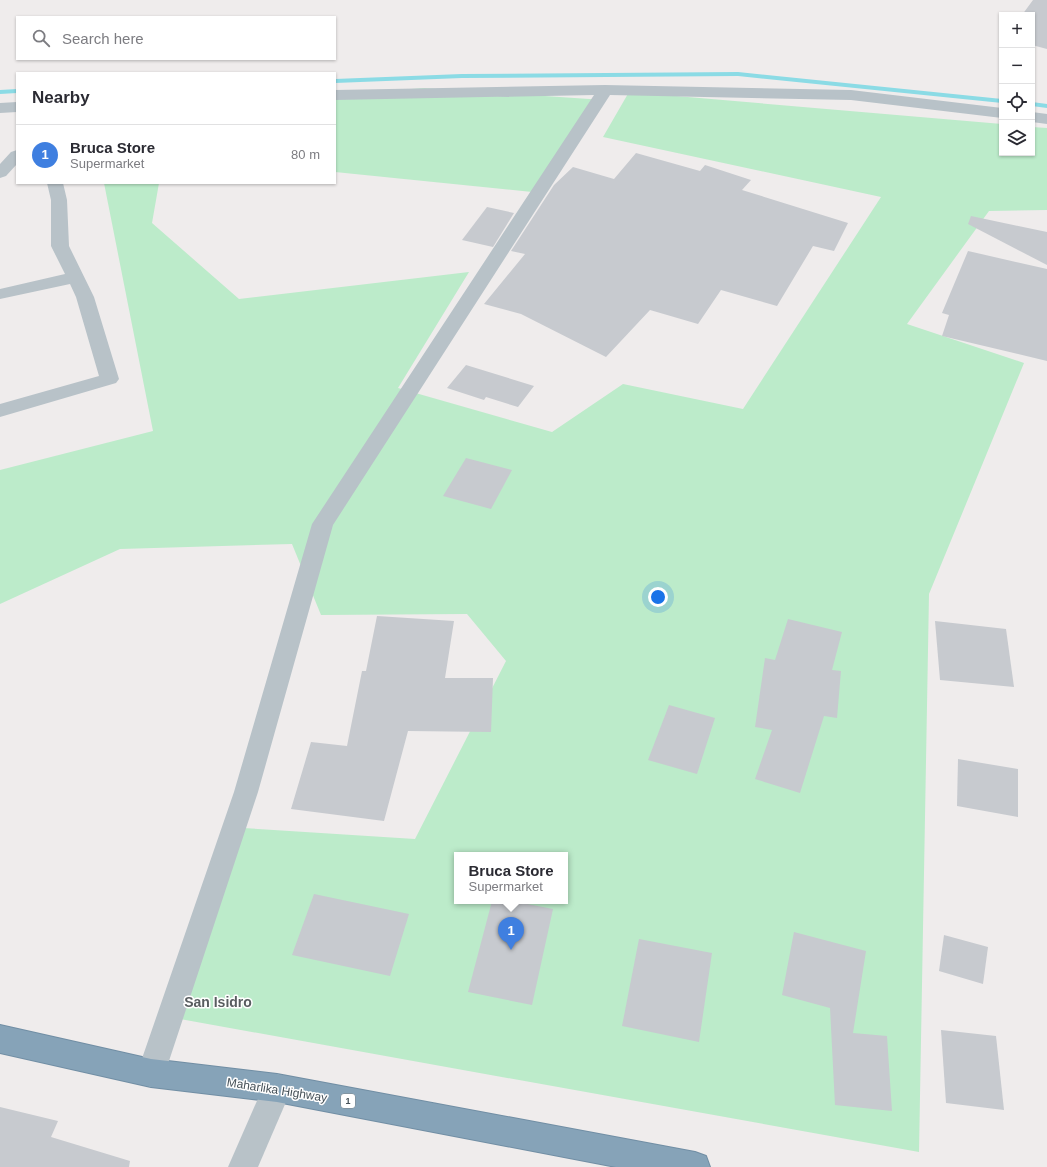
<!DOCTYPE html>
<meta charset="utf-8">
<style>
:root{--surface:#fff;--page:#f2f2f3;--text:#2b2b33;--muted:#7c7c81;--line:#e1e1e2;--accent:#ea580c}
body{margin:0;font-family:Helvetica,sans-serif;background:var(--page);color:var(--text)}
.controls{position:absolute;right:12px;top:12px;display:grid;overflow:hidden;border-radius:0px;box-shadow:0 1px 3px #0004}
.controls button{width:36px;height:36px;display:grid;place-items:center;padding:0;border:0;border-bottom:1px solid var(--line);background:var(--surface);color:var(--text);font:20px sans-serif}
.you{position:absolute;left:658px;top:597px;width:14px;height:14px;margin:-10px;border:3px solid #fff;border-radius:50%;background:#1a73e8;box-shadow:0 0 0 6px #1a73e833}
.badge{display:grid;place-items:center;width:26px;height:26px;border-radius:50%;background:var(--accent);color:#fff;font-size:13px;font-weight:700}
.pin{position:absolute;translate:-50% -33px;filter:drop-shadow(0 1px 2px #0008)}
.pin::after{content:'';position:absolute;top:21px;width:14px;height:12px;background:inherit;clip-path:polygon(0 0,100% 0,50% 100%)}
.popup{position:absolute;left:454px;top:852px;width:114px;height:52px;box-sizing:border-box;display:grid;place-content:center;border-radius:0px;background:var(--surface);filter:drop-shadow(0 1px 3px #0005);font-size:13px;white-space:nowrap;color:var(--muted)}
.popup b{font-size:15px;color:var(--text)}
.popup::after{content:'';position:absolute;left:50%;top:100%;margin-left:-8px;border:8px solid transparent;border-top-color:var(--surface)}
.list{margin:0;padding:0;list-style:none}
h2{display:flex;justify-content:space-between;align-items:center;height:52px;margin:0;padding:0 16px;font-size:17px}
h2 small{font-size:13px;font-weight:400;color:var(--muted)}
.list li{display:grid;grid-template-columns:26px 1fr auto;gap:12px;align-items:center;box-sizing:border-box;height:60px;padding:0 16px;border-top:1px solid var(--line)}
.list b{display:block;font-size:15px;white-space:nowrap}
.list p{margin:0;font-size:13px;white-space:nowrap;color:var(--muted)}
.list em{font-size:13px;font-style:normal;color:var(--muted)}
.icon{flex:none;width:22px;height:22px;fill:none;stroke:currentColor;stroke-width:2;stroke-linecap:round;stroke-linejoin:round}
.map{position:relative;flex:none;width:1047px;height:1167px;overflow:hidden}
.search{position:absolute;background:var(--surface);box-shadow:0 1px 3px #0004;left:16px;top:16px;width:320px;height:44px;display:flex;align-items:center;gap:10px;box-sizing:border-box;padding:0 14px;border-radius:0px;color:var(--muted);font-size:15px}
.panel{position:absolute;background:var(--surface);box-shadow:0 1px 3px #0004;left:16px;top:72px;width:320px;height:112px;border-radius:0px}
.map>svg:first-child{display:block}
.green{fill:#bcebca;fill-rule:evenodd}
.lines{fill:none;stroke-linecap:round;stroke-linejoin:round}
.stream{fill:#8bdbe5;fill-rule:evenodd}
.building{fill:#c7cacf}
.highway-casing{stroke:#718ea4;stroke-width:2}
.street{fill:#b8c2c8;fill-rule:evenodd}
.highway{fill:#86a3b8;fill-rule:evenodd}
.labels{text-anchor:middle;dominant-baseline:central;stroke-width:3;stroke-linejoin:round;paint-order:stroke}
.shield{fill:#fff;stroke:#7e858a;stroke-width:1}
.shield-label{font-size:9px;font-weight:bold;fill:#465158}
.near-street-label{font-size:12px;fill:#465158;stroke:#fff}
.near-quarter-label{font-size:14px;font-weight:bold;fill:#595d60;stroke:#fff}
</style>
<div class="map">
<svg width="1047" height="1167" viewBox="0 0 1047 1167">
<rect width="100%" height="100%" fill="#efecec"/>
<!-- green -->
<g class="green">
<polygon points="424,88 604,100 542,193 335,172 335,95"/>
<path d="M629 92 1002 124V153H1032V127L1047 128V210L989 211 907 324 1024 363 929 594 919 1152 180 1019 243 828 415 839 506 661 467 614 321 615 292 544 120 549 0 604V470L153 431 104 183H159L152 223 239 299 469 272 398 388 552 432 623 384 743 409 881 197 603 137ZM457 855H565V901H457Z"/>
</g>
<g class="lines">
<!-- stream -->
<g class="stream">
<polygon points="738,72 1002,99 1002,103 738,76 462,78 335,83 335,79 462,74"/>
<polygon points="17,89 17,93 0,94 0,90"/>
<polygon points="1032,102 1047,104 1047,108 1032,106"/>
</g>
</g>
<!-- building -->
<g class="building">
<polygon points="1033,0 1047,0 1047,49 1032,45 1032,15 1022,15"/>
<polygon points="636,153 700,171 705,165 751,180 742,190 848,223 834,251 813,246 777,306 721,290 698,324 650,310 606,357 521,314 484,304 525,254 511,251 554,185 573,167 614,179"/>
<polygon points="487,207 514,213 493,247 462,240"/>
<polygon points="971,216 1047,232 1047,265 968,224"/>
<polygon points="968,251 1047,269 1047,361 942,336 949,315 942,313"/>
<polygon points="466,365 534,386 518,407 486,397 484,400 447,388"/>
<polygon points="466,458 512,470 491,509 443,496"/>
<polygon points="377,616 454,621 445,678 493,678 491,732 408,731 384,821 291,809 311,742 347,746 362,671 366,671"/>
<polygon points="788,619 842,632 832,670 841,671 837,718 824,716 800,793 755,779 772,730 755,727 765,658 775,660"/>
<polygon points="935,621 1006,629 1014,687 940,680"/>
<polygon points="669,705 715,718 697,774 648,760"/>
<polygon points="958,759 1018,769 1018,817 957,806"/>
<polygon points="314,894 409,914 390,976 292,955"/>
<polygon points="492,901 512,901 553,909 532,1005 468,992"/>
<polygon points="794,932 866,951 853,1033 887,1036 892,1111 835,1105 830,1008 782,995"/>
<polygon points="944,935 988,947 983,984 939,971"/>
<polygon points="639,939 712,953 699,1042 622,1026"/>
<polygon points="941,1030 996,1036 1004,1110 946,1103"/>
<polygon points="0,1107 58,1121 51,1137 130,1161 129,1167 0,1167"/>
</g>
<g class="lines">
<!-- highway casing -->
<g class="highway-casing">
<polygon id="highway" points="0,1025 151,1059 277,1074 695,1152 706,1156 710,1167 616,1167 277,1102 151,1087 0,1053"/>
</g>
<!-- street -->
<g class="street">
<polygon points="605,85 851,90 1002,108 1002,118 851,100 610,95 333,525 258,792 165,1073 161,1083 151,1087 141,1083 137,1073 234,792 312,524 594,95 335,100 335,90"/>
<polygon points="17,102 17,112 0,113 0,103"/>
<polygon points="1032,112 1047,114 1047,124 1032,122"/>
<polygon points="17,150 17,164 6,176 0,178 0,164 11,152"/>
<polygon points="47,183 63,183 67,200 69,246 94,297 119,379 116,383 0,417 0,404 99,376 76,297 70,284 0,299 0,289 65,274 51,246 51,200"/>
<polygon points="277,1074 287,1078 292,1088 258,1167 228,1167 267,1078"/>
</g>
<!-- highway -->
<use href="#highway" class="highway"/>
</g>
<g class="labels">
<!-- shield labels -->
<rect class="shield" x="341" y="1094" width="14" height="14" rx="3"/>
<g class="shield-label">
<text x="348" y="1101">1</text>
</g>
<!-- near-street labels -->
<g class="near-street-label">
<text transform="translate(277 1090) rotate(9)">Maharlika Highway</text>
</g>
<!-- near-quarter labels -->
<g class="near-quarter-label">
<text x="218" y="1002">San Isidro</text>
</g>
</g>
</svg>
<div class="controls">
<button>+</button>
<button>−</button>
<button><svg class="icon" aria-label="locate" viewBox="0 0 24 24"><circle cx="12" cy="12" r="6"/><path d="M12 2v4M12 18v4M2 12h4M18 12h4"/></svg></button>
<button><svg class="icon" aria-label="layers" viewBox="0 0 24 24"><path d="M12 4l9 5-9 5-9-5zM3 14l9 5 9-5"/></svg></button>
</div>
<div class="you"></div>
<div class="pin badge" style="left:511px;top:950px;background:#3f7fe0">1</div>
<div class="popup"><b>Bruca Store</b>Supermarket</div>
<div class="search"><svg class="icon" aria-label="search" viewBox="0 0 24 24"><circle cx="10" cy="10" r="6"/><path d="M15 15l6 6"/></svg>Search here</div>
<section class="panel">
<h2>Nearby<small></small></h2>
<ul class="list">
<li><span class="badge" style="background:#3f7fe0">1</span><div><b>Bruca Store</b><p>Supermarket</p></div><em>80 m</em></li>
</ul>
</section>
</div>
